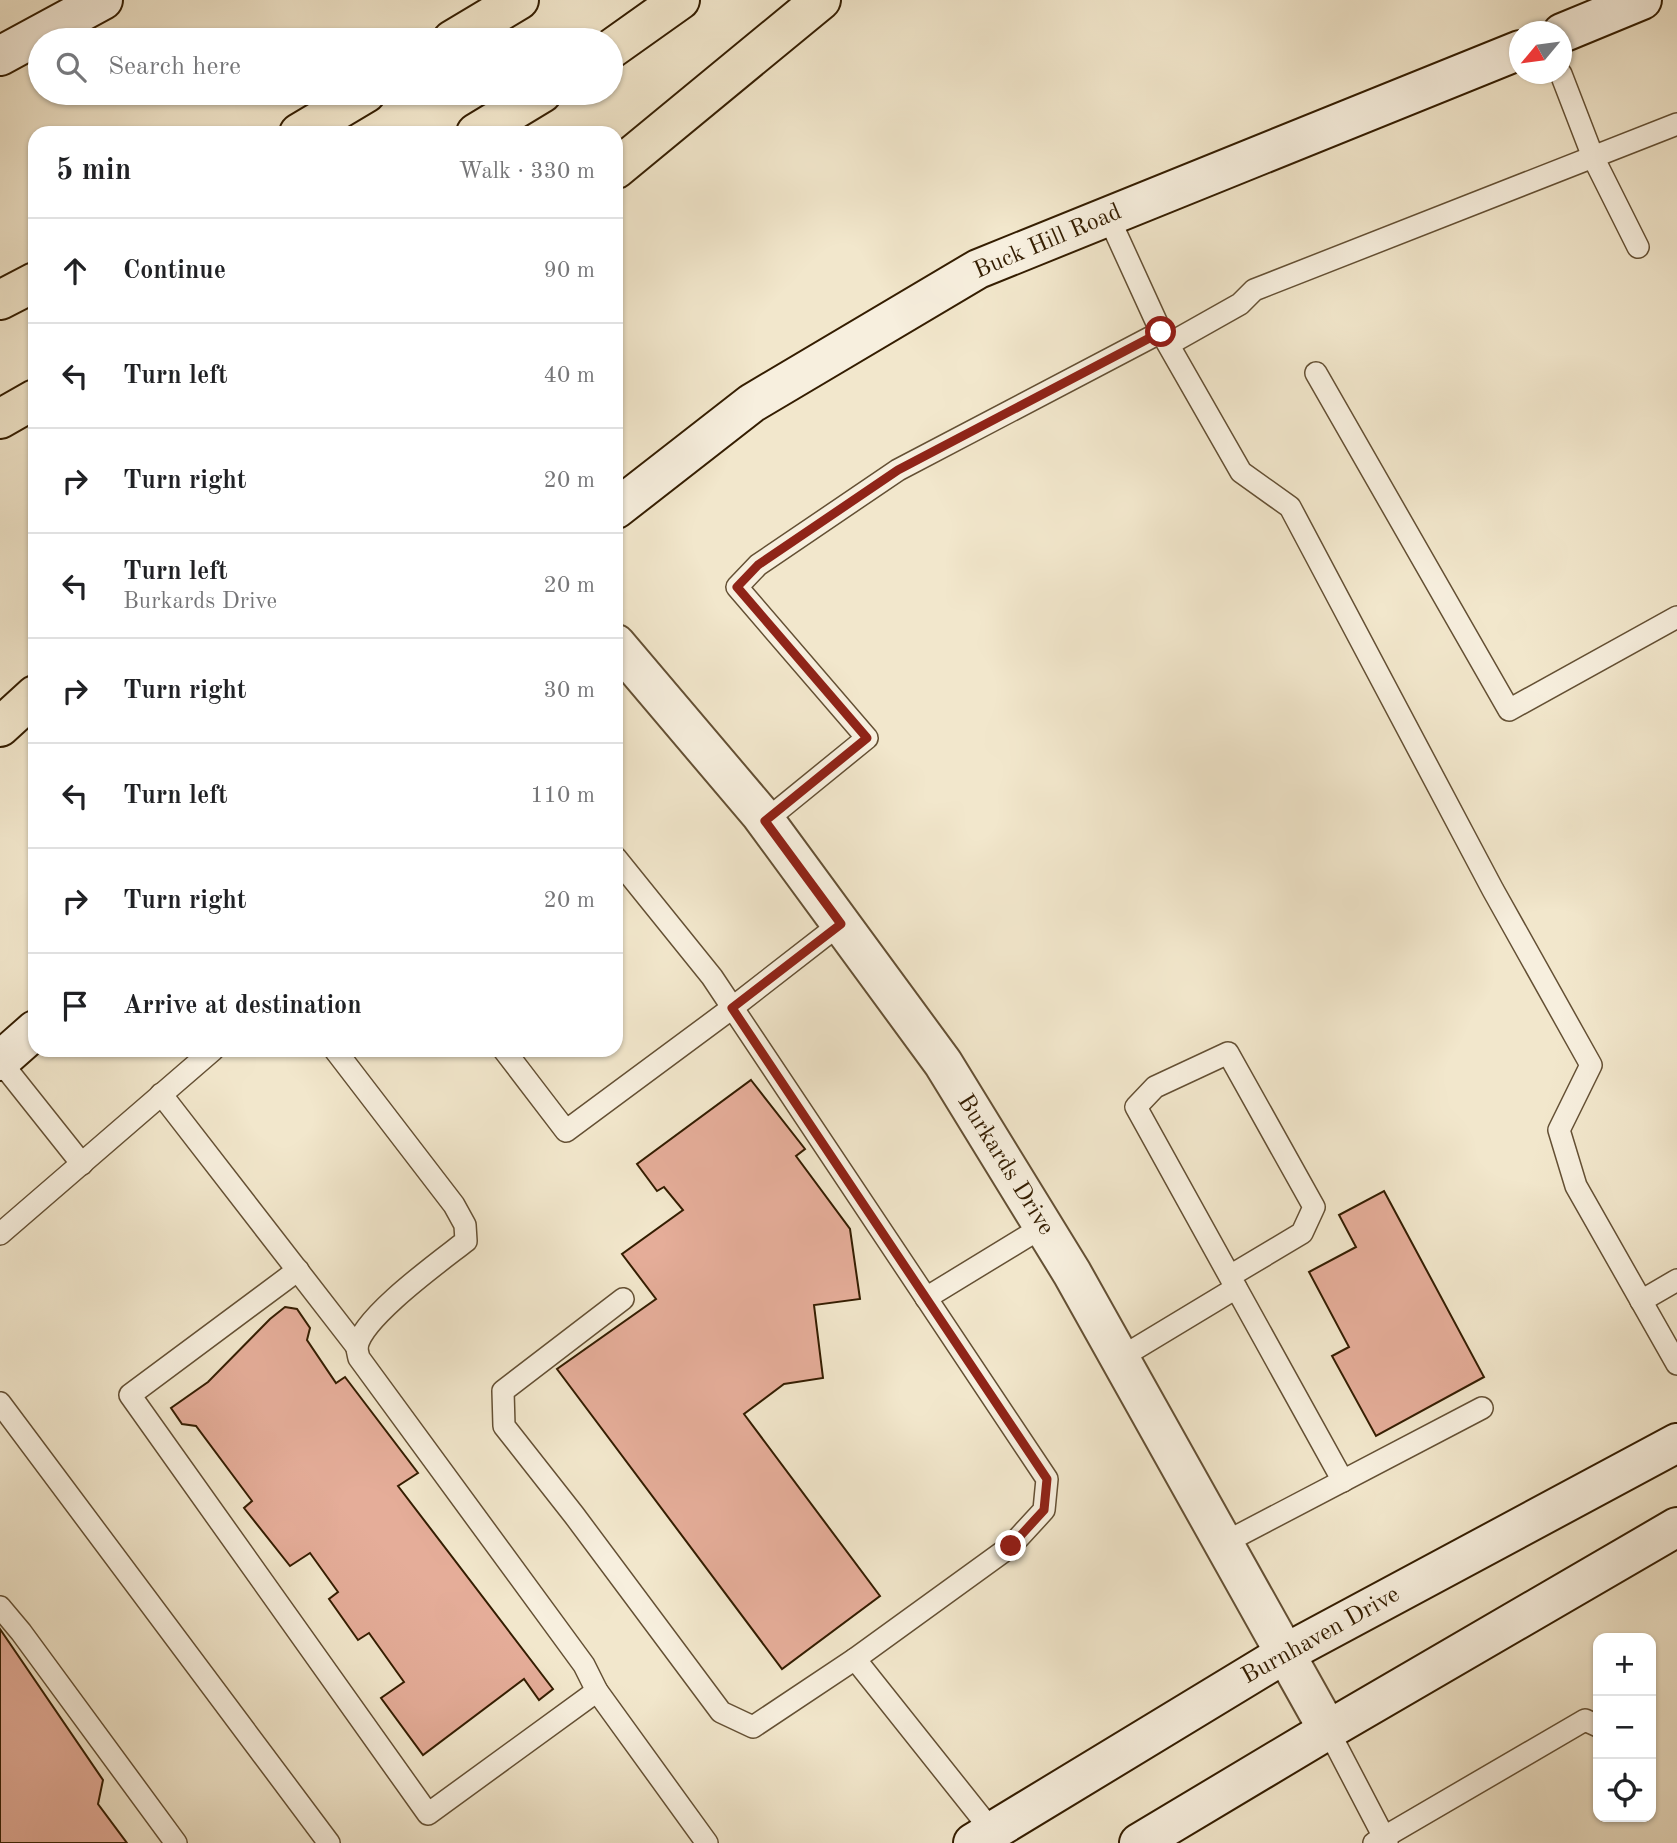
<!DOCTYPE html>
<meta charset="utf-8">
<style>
:root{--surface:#fff;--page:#f2f2f2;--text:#202124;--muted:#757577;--line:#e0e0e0}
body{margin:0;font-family:"Old Standard TT",serif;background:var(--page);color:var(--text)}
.controls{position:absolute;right:21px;bottom:21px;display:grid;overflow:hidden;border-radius:14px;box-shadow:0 2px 5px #0004}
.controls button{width:63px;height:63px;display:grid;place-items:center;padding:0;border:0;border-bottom:2px solid var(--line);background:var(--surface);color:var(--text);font:35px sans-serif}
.compass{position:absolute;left:1509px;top:21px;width:63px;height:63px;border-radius:50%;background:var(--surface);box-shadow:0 2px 5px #0004;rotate:241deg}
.stop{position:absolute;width:21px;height:21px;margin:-16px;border:5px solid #8f2418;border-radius:50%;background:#fff}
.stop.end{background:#8f2418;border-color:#fff;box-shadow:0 2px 7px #0008}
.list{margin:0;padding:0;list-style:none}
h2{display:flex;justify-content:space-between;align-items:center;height:91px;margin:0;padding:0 28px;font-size:30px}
h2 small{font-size:23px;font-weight:400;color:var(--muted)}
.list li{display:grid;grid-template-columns:46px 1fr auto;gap:21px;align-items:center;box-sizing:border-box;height:105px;padding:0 28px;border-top:2px solid var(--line)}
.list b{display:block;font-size:26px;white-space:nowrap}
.list p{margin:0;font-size:23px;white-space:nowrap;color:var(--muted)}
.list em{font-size:23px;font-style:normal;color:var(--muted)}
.icon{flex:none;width:38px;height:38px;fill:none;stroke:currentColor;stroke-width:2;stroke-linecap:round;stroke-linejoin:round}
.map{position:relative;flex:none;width:1677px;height:1843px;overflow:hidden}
.search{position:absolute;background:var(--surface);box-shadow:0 2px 5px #0004;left:28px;top:28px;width:595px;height:77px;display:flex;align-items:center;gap:18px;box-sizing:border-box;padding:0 24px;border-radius:38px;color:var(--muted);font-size:26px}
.panel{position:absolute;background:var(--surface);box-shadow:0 2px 5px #0004;left:28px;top:126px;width:595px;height:931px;border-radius:21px}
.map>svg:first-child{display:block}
.building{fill:#e5ad99;stroke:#341d01;stroke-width:2}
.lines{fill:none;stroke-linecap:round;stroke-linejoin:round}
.lane-casing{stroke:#645034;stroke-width:24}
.street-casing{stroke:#645034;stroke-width:42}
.secondary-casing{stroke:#341d01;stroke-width:42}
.highway-casing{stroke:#341d01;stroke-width:42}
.lane{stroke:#f7efde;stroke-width:21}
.street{stroke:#f7efde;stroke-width:38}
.secondary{stroke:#f7efde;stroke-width:38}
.highway{stroke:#f2e7cc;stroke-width:38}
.route{stroke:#8f2418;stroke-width:9}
.labels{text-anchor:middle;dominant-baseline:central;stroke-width:5;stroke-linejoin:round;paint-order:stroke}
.street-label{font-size:24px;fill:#341d01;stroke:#f7efde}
</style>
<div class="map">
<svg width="1677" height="1843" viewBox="0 0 1677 1843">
<rect width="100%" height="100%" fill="#f2e7cc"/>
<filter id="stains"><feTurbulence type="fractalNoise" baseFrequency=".00286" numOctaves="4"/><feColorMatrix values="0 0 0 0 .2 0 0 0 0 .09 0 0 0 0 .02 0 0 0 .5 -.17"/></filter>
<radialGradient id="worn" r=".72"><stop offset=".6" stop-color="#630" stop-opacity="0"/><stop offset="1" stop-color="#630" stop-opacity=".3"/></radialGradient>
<!-- building -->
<g class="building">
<polygon points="751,1080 805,1149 796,1156 850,1229 860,1299 814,1305 823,1378 784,1384 744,1414 880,1596 782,1669 557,1369 656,1299 622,1254 683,1210 664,1187 657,1191 637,1164"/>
<polygon points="1384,1191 1484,1377 1376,1436 1332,1356 1349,1347 1309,1272 1356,1247 1339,1215"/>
<polygon points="285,1307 297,1309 310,1328 307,1340 336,1383 345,1377 418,1473 398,1486 553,1689 539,1700 524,1679 423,1755 381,1698 404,1682 369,1633 358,1640 329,1599 338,1592 310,1553 290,1566 244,1508 252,1501 196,1426 182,1424 171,1408 208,1382 270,1319"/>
<polygon points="0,1629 103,1780 98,1804 127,1843 0,1843"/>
</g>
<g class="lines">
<!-- lane casing -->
<g class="lane-casing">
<g id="lane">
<polyline points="1561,74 1593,157 1638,247"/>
<polyline points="1161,332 1241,472 1290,507 1493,890 1591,1065 1559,1130 1576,1186 1677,1364"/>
<polyline points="1169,344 1240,304 1254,290 1677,124"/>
<polyline points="1316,373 1509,710 1677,617"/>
<polyline points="765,821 867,738 737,587 758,565 898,470 1161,332 1108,216"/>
<polyline points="616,858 712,977 1047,1479 1044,1510 1011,1546 855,1659 753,1727 721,1712 574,1515 504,1426 503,1391 623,1299"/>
<path d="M335 1050 454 1205 465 1225 466 1241C442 1260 362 1317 357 1347 357 1351 358 1354 359 1358L584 1665 597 1691 707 1843"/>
<polyline points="504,1050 566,1131 732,1008 840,924"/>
<polyline points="0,1061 82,1164"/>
<polyline points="161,1094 357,1347"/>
<polyline points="0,1234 213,1050"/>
<polyline points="298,1270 130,1395 428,1814 597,1691"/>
<polyline points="1230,1276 1302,1233 1314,1207 1228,1053 1155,1087 1136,1107 1343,1481"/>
<polyline points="926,1298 1044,1226"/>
<polyline points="1641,1301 1677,1280"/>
<polyline points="1120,1358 1236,1288"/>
<polyline points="0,1403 329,1843"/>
<polyline points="1224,1543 1482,1408"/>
<polyline points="0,1607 21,1632 176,1843"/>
<polyline points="855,1659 992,1831"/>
<polyline points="1328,1730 1387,1843"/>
<polyline points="1374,1843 1585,1720 1598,1726"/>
</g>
</g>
<!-- street casing -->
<g class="street-casing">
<polyline id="street" points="616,644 761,815 943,1063 1072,1273 1328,1730"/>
</g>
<!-- secondary casing -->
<g class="secondary-casing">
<g id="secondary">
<polyline points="1562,33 1642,0"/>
<polyline points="0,56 103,0"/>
<polyline points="616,509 752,403 978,269 1520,50"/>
<polyline points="0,1061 35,1030"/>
<polyline points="973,1843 1286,1653 1677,1443"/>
<polyline points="1139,1843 1328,1730 1677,1527"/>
</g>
</g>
<!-- highway casing -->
<g class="highway-casing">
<g id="highway">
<polyline points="452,40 519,0"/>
<polyline points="611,49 680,0"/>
<polyline points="299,133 366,93"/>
<polyline points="476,133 542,93"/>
<polyline points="616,169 821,0"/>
<polyline points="0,300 35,282"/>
<polyline points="0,419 35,399"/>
<polyline points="0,727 35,695"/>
</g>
</g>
<!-- lane -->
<use href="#lane" class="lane"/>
<!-- street -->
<use href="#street" class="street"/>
<!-- secondary -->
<use href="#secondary" class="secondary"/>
<!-- highway -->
<use href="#highway" class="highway"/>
</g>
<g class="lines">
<!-- route -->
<polyline class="route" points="1011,1546 1044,1510 1047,1479 732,1008 841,924 765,821 867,738 737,587 758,565 898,470 1161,332"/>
</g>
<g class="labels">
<!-- street labels -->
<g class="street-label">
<text transform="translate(1048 242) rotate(-23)">Buck Hill Road</text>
<text transform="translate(1005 1165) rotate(58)">Burkards Drive</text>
<text transform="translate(1321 1636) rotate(-29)">Burnhaven Drive</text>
</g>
</g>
<rect width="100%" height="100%" filter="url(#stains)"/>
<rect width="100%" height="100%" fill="url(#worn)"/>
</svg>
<div class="controls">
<button>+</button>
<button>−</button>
<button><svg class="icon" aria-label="locate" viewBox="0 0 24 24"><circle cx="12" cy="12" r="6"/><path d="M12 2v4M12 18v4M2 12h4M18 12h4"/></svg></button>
</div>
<svg class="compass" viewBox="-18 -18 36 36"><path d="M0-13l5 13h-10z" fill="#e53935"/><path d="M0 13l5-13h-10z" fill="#757577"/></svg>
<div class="stop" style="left:1161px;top:332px"></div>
<div class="stop end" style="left:1011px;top:1546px"></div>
<div class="search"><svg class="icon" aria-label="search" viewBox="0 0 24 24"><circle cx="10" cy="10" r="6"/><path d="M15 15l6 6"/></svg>Search here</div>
<section class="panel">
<h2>5 min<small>Walk · 330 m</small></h2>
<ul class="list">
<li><svg class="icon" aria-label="ahead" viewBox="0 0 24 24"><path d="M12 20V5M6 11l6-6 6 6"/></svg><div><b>Continue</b></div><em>90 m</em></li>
<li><svg class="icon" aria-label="left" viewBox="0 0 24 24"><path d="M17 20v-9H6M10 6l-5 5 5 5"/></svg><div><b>Turn left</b></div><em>40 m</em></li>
<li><svg class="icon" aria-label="right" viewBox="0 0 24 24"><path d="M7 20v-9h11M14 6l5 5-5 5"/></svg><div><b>Turn right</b></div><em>20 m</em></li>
<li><svg class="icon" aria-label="left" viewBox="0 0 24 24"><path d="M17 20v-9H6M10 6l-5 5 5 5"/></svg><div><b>Turn left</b><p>Burkards Drive</p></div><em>20 m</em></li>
<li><svg class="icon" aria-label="right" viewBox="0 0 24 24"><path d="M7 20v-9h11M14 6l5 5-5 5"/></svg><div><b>Turn right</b></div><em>30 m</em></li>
<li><svg class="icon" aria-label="left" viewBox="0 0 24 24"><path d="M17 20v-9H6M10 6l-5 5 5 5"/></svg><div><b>Turn left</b></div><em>110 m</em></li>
<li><svg class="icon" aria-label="right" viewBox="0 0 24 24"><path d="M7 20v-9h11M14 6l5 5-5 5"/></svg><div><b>Turn right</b></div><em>20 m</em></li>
<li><svg class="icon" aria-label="arrive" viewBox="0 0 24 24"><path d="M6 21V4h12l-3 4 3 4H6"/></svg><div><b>Arrive at destination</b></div></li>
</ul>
</section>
</div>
